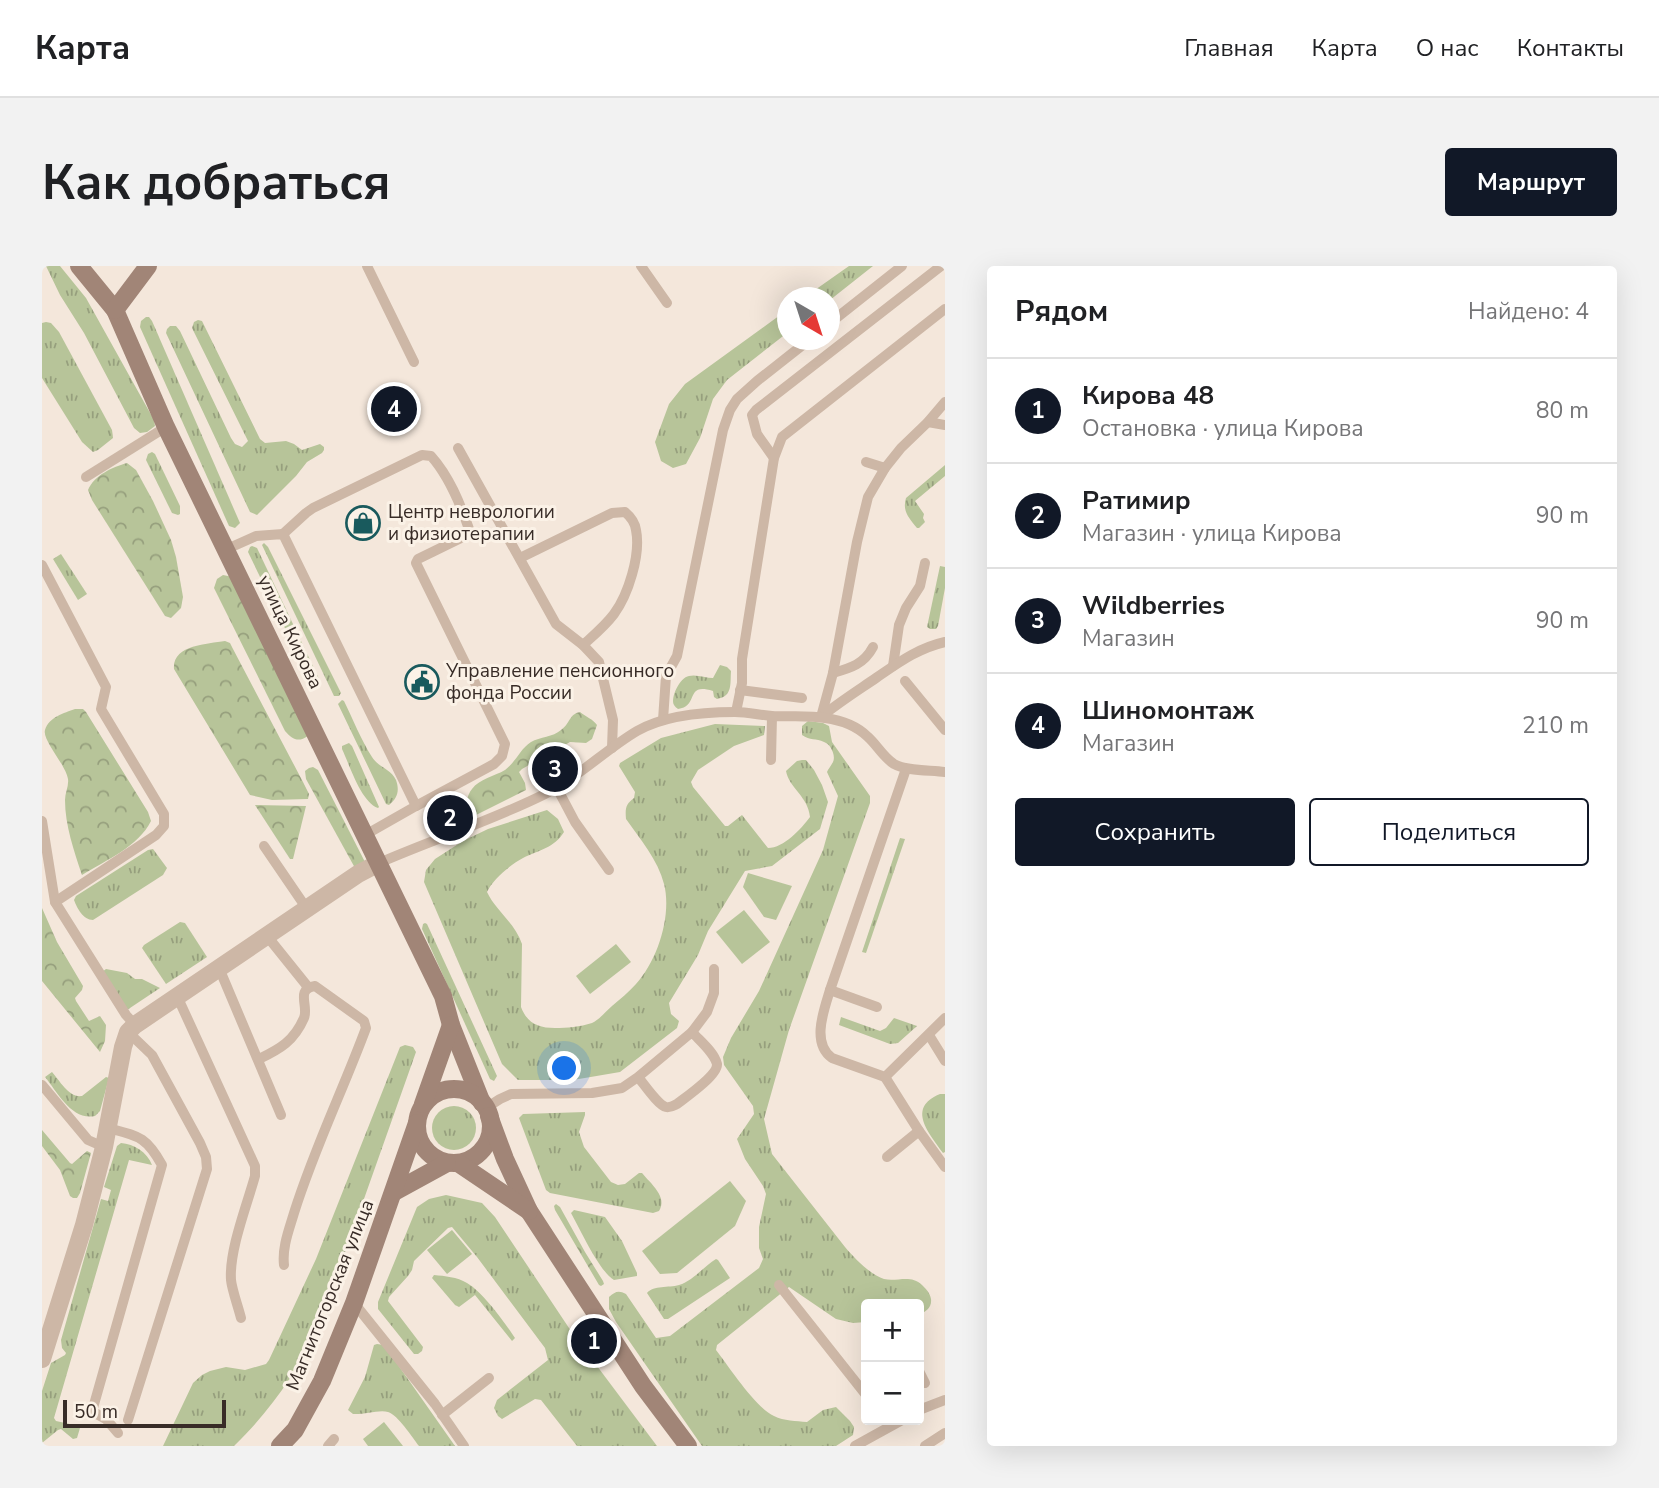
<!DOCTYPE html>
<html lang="ru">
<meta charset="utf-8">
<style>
:root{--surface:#fff;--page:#f2f2f2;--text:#202124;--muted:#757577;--line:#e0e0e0;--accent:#111827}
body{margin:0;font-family:"Nunito Sans",sans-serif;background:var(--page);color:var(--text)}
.controls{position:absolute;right:21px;bottom:21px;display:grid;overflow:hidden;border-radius:7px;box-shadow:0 7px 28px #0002}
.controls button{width:63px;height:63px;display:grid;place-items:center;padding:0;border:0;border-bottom:2px solid var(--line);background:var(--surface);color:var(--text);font:35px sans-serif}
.compass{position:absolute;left:735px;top:21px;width:63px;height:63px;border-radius:50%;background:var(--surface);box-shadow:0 7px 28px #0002;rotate:141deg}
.scale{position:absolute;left:21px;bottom:18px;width:163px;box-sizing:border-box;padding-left:7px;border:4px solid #382c27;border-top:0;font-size:19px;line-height:24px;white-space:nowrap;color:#382c27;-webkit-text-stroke:5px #fbf2e7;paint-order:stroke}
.you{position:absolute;left:523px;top:803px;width:24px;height:24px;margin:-18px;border:5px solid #fff;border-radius:50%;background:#1a73e8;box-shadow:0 0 0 10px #1a73e833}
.badge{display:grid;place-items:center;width:46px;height:46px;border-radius:50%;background:var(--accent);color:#fff;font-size:23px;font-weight:700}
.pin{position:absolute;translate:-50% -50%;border:4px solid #fff;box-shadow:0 2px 7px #0006}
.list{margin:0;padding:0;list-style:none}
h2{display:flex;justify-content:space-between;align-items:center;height:91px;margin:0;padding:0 28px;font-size:30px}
h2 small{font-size:23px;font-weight:400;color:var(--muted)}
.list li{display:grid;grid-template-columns:46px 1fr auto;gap:21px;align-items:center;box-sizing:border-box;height:105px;padding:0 28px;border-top:2px solid var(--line)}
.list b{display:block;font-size:26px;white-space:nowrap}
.list p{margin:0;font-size:23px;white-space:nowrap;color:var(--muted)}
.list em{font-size:23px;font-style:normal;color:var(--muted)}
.actions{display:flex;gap:14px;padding:21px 28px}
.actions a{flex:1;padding:16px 0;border:2px solid var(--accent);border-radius:7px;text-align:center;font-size:24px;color:var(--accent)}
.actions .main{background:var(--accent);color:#fff}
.map{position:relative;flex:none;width:903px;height:1180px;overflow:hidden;border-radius:7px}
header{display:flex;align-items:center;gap:42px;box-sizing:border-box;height:98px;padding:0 35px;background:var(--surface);border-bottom:2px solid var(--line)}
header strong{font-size:33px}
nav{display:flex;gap:38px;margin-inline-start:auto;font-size:24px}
.intro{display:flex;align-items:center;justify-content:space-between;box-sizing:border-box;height:168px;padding:0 42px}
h1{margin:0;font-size:49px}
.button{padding:18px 32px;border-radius:7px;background:var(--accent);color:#fff;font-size:24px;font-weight:700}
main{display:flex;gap:42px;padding:0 42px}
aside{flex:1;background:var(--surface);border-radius:7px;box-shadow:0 7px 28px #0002}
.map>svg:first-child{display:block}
.grass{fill:url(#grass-tufts)}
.forest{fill:url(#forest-crowns)}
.green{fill:#b7c499}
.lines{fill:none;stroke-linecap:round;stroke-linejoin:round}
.lane{stroke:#cdb7a6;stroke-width:10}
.street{stroke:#cdb7a6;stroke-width:18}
.secondary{stroke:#a18577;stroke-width:18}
.labels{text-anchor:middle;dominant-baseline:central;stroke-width:6;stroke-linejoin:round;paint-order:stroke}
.poi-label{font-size:19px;fill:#382c27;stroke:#fbf2e7;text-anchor:start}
.street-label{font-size:19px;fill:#382c27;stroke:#fbf2e7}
</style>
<header>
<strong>Карта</strong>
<nav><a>Главная</a><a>Карта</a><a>О нас</a><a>Контакты</a></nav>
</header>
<div class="intro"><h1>Как добраться</h1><a class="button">Маршрут</a></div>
<main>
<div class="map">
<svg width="903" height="1180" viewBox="0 0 903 1180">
<defs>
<pattern id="grass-tufts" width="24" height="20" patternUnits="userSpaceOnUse" patternTransform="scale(1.75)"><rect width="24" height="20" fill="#b7c499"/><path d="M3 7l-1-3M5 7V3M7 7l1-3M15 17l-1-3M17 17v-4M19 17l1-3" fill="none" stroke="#969f7d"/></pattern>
<pattern id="forest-crowns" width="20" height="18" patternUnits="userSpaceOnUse" patternTransform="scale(1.75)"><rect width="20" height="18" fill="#b7c499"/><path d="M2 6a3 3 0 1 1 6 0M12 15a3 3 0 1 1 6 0" fill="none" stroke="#969f7d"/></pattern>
</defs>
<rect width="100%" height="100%" fill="#f4e7db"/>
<!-- grass -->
<g class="grass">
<polygon points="4,0 18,0 44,32 112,154 113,160 105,166 98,167 92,162 42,67 18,29"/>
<polygon points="807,0 831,0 788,34 788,32 763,31"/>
<polygon points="745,44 745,67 685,114 671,133 658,172 644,198 631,202 619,195 613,176 627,138 643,118"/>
<polygon points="104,51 107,51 110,55 198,257 193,262 187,260 98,61 99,55"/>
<polygon points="156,54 160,55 218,173 223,177 244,175 252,178 260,184 278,178 282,181 282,184 280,187 265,196 254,210 215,249 208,246 124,67 125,63 128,60 134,60 138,65 189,172 193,178 200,181 206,175 150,62 152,56"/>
<polygon points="4,56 9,57 17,66 70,164 71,172 56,184 51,186 40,176 0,112 0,57"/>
<polygon points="110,186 113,188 138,240 138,248 136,249 130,247 104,194 106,188"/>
<path d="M903 199V210L873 235 882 248 881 252 883 256 877 262H875C867 252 860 245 864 232Z"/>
<polygon points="222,277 226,281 299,427 297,430 292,430 220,279"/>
<polygon points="210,280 215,282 278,415 276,419 272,420 270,418 206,286 208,281"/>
<polygon points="19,288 45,328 36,334 11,293"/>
<polygon points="898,300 903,301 903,322 896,360 894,363 888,363 885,361"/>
<path d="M678 399 685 401 689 405C688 418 691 430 675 433L672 431 671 425C642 416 658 440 636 443 635 442 633 441 632 439 628 432 638 411 647 410 654 408 664 412 671 412Z"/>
<path d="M300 434 302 435C311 453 319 474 330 491 336 501 349 503 354 514 358 525 355 533 347 539L344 538 296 438Z"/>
<path d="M766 455 781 457 787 460 790 476 828 530V537L747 764 722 853 730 888 803 981C812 992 829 1009 842 1013 855 1016 869 1008 880 1019 884 1023 888 1027 889 1033 890 1042 884 1045 877 1049V1038H824V1056L811 1057 794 1053 747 1021 675 1079 674 1084C688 1102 713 1141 732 1150 742 1155 754 1155 765 1156L781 1144 794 1141 808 1155 812 1161 811 1169 794 1180H660L574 1056 567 1043V1031C573 1026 576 1024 584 1028L614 1072 628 1070 717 1002 721 993 717 982V961L724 928 721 920 703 893 695 873 712 848 711 840 682 799 681 791 689 772 717 725 781 584 796 530 785 506C786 503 789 500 791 496 794 490 789 478 782 476 774 472 768 475 760 469V460Z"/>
<path d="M673 458 723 460 722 469 692 480 656 504 649 516 651 521 683 560H686L700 549 726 582C742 582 759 563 768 551 766 530 747 522 744 505L755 495 760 494H764L772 504 780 519 786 536 778 563 730 600 703 605 666 665 656 689 627 737 629 748 637 755 635 762 578 806 531 814H476L460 798 382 616 384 604 393 593 421 575 446 563 505 544 516 553 522 566C512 582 497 584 481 592 469 598 450 614 445 626 454 645 473 657 480 678L479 741C485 757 496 762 513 762 525 762 538 761 550 757 557 754 564 745 570 740 578 733 587 726 594 718 616 694 630 649 622 618 616 594 598 573 584 553 583 542 584 538 592 532L593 526 577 500 578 497 619 472Z"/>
<path d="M307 477 310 480 337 541 336 542C319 536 308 500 300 483V480Z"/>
<polygon points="858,572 863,573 824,687 820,686"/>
<path d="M111 583 125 602 121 609 51 654C41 654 35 642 32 634L34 630 106 584Z"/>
<polygon points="138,656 143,657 165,691 124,718 100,682 102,679"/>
<polygon points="383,657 385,658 455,810 452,815 448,813 380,663 381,658"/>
<polygon points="64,703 85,707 93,713 100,713 118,722 85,744 60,706"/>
<polygon points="799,751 838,765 844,762 852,752 875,760 856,777 848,778 797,759"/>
<path d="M363 779 371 781 374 786 277 1060C254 1107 230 1143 192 1180H121L151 1117 160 1109 168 1105 184 1101 203 1104 224 1098 227 1094 274 993 358 781Z"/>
<path d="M10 806C18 815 27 832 40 830L64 811 67 812 58 845 53 850C30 855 16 827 3 811Z"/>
<path d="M898 828H903V886L901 887C887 867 864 842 898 828Z"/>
<circle cx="412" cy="862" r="22"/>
<path d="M543 846V849L537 866 542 881 569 916 576 919 583 918 597 907H600C609 918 626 931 617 945L611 947 508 927 504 924 477 852 481 848Z"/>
<path d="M79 877C92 878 105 886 110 899L87 894 12 1152 14 1155 37 1160 38 1162 35 1172 31 1173 19 1163 16 1164 0 1177V1125L9 1097 23 1089 24 1087 20 1082 19 1074 59 933 66 935 69 924 62 921 75 880Z"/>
<polygon points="404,929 440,937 453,951 531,1068 615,1180 535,1180 499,1134 493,1133 460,1153 456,1150 452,1142 455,1134 506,1094 503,1082 435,991 410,961 406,962 372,995 370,1004 366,1010 347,1031 346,1035 381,1081 380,1085 376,1088 372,1088 336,1043 336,1036 375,941 387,933"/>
<path d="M532 944 563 951 580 975 595 1007V1010L572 1014C557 1005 538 963 529 947Z"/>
<path d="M674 993 676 994 688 1012 626 1053H622L605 1027C612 1019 626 1022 637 1019 651 1015 662 1000 674 993Z"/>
<path d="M392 1009C403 1010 415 1011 425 1017 441 1026 463 1057 473 1072L470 1075 433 1029 417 1041 413 1039 390 1012Z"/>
<path d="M335 1078 342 1079 413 1180H377C370 1171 356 1149 346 1146 338 1143 321 1149 311 1148L306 1144 323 1111 332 1079Z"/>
</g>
<!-- forest -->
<g class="forest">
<path d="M85 197 94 204 111 235 129 274 134 291 141 331 139 342 129 352 123 350 50 234 46 224C52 209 71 201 85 197Z"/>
<path d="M181 309 191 311 266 470C256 477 250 473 243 465L172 322 175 313Z"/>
<path d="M183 375 188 377 191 383 261 516 267 528 266 533 230 534 208 529 132 403C130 379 165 378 183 375Z"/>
<path d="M33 443H41L44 446 106 546 109 555C96 581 64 594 40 609 32 585 23 559 23 534 23 527 27 520 26 513 24 499 0 474 3 464 7 451 22 447 33 443Z"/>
<path d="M538 446C544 451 551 453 555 459L550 473 544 477 528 476 480 503 477 506 483 517 484 524 432 550 426 548 423 543C425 536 425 529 430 523 437 513 453 510 463 504 474 496 478 483 489 476 498 471 511 471 519 464 528 458 527 448 538 446Z"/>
<polygon points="271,501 276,504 323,596 313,602 264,513 263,505 267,502"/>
<polygon points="213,539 264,540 251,593 248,593"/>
<polygon points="0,642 15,676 41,720 40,724 33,732 34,735 47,755 58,750 64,759 63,775 58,786 0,715"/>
<polygon points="0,864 28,897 30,898 45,885 49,887 38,927 35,932 31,932 28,930 18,904 0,880"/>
<polygon points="514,938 518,941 543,986 561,1015 562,1018 559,1020 557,1019 513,944 512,940"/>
</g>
<!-- green -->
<g class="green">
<polygon points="706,607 750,620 734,654 722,651 701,621"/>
<polygon points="702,644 728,676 700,698 674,666"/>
<polygon points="574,678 589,696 548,728 534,710"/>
<polygon points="688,915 704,935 693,960 635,1007 618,1008 600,985"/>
<polygon points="410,964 430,988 405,1008 385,984"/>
<polygon points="342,1156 361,1180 326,1180 321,1173"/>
</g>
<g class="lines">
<!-- lane -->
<g class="lane">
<polyline points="325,0 372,96"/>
<polyline points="599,0 625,37"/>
<polyline points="788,57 860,0"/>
<polyline points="886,156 903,159"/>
<polyline points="416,182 514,358 541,379 557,396 571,454 570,482"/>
<polyline points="732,192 715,168 710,149 714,144 899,0"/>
<polyline points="824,196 843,202"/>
<polyline points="44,211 124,161"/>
<path d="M241 268 264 247 271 242 380 189 389 190C407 210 418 237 427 263L421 271 376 293 374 297 463 478 460 490 452 498 374 540"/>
<polyline points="185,283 214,270 241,268 374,540 323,569"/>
<path d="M478 292 570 247 583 246C589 251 593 257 594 264 599 289 586 329 572 348 563 360 552 369 541 379"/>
<polyline points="0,299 64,421 59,443 122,548 122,560 114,569 13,636 84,749 93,759"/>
<polyline points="851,400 857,359 864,342 878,320 883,297"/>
<path d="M791 407C809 402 822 398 831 381"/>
<polyline points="863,415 903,464"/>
<polyline points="698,424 760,432"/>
<polyline points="694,446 700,417 700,393 732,192 740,171 903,43"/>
<polyline points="779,451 791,407 815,276 826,231 843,202 859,182 886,156 903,136"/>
<path d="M779 451C796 437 815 425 834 412 856 397 876 382 903 376"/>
<polyline points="621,454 624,410 635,390 681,164 688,144 695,133 715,115 767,74"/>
<polyline points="729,494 730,450"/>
<path d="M864 503 788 724C782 744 769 777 790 792L843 811 903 752"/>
<polyline points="515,522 533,556 567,604"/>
<polyline points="0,555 13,636"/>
<polyline points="222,580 265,643"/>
<path d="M337 597C392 573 449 555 503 528 537 511 563 484 595 465 623 449 662 446 693 446 705 446 718 449 730 450 748 451 766 449 783 452 798 454 815 460 826 471 835 479 841 491 852 498 864 505 887 504 903 506"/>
<polyline points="225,670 266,721"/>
<polyline points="177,702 239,849"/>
<polyline points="788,724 835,741"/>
<path d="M135 730 213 900V910C205 939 187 984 189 1014 190 1024 196 1040 199 1052"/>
<polyline points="86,766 110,789 158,877 164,891 165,903 86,1154"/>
<polyline points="650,766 665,746 672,727 672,703"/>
<polyline points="887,769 903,795"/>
<path d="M217 793C238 783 252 775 262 752 267 740 253 723 273 720L322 755 324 762C301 824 272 883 252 947 247 964 240 981 242 999"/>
<polyline points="843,811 877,865 903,901"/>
<polyline points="0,819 46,874 62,881"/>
<path d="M444 842 458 833 469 828 550 827 580 822 596 811 650 766C658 775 672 786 675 798 676 809 644 831 635 838 631 840 628 842 624 841 616 839 602 818 596 811"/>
<path d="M66 862C96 870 104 870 120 899L51 1142V1146L64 1153 76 1167"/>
<polyline points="845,891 877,865"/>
<polyline points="737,1019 824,1129"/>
<polyline points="312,1037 393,1138 422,1180"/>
<polyline points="877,1105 883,1117"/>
<polyline points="877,1144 903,1134"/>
<polyline points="400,1149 447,1112"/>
<polyline points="286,1180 292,1173"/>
<polyline points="813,1180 860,1154"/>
<polyline points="883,1180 903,1167"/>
</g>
<!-- street -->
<polyline class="street" points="0,1093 42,959 62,881 81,781 86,766 93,759 316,608 337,597"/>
<!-- secondary -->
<g class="secondary">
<polyline points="37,0 73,44 124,161 401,730 409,759 440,837"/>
<polyline points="73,44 106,0"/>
<circle cx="412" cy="860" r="37"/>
<polyline points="381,838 409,759"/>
<polyline points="447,850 463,893 487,945 601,1120 646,1180"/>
<polyline points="416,897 487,945"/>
<polyline points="352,926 405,897"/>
<polyline points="238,1180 253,1164 280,1115 312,1037 375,857"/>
</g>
</g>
<!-- icons -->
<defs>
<g id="shop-ring" transform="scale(1.75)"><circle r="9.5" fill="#fbf2e7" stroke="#195a5d" stroke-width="1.5"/><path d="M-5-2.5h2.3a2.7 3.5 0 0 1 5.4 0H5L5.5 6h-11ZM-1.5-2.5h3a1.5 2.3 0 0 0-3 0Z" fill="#195a5d"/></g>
<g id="civic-ring" transform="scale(1.75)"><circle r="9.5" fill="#fbf2e7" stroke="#195a5d" stroke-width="1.5"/><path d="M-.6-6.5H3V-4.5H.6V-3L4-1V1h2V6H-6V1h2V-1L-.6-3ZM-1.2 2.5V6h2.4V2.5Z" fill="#195a5d"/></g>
</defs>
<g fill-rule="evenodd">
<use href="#shop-ring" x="321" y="257"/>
<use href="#civic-ring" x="380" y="416"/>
</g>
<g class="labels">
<!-- poi labels -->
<g class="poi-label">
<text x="346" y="246">Центр неврологии<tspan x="346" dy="22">и физиотерапии</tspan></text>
<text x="404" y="405">Управление пенсионного<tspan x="404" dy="22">фонда России</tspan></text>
</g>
<!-- street labels -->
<g class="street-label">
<text transform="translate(248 366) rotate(64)">улица Кирова</text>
<text transform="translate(288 1029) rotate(-68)">Магнитогорская улица</text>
</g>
</g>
</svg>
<div class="controls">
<button>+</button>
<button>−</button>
</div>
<svg class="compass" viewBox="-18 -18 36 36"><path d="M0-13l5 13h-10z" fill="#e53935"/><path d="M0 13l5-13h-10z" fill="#757577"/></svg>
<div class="scale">50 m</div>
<div class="you"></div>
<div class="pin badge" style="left:552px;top:1075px">1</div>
<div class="pin badge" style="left:408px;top:552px">2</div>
<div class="pin badge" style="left:513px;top:503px">3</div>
<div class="pin badge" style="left:352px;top:143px">4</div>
</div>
<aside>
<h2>Рядом<small>Найдено: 4</small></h2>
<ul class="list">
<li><span class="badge">1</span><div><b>Кирова 48</b><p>Остановка · улица Кирова</p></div><em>80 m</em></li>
<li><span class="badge">2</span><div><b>Ратимир</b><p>Магазин · улица Кирова</p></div><em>90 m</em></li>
<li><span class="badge">3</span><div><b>Wildberries</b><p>Магазин</p></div><em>90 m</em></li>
<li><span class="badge">4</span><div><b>Шиномонтаж</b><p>Магазин</p></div><em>210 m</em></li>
</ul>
<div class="actions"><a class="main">Сохранить</a><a>Поделиться</a></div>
</aside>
</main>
